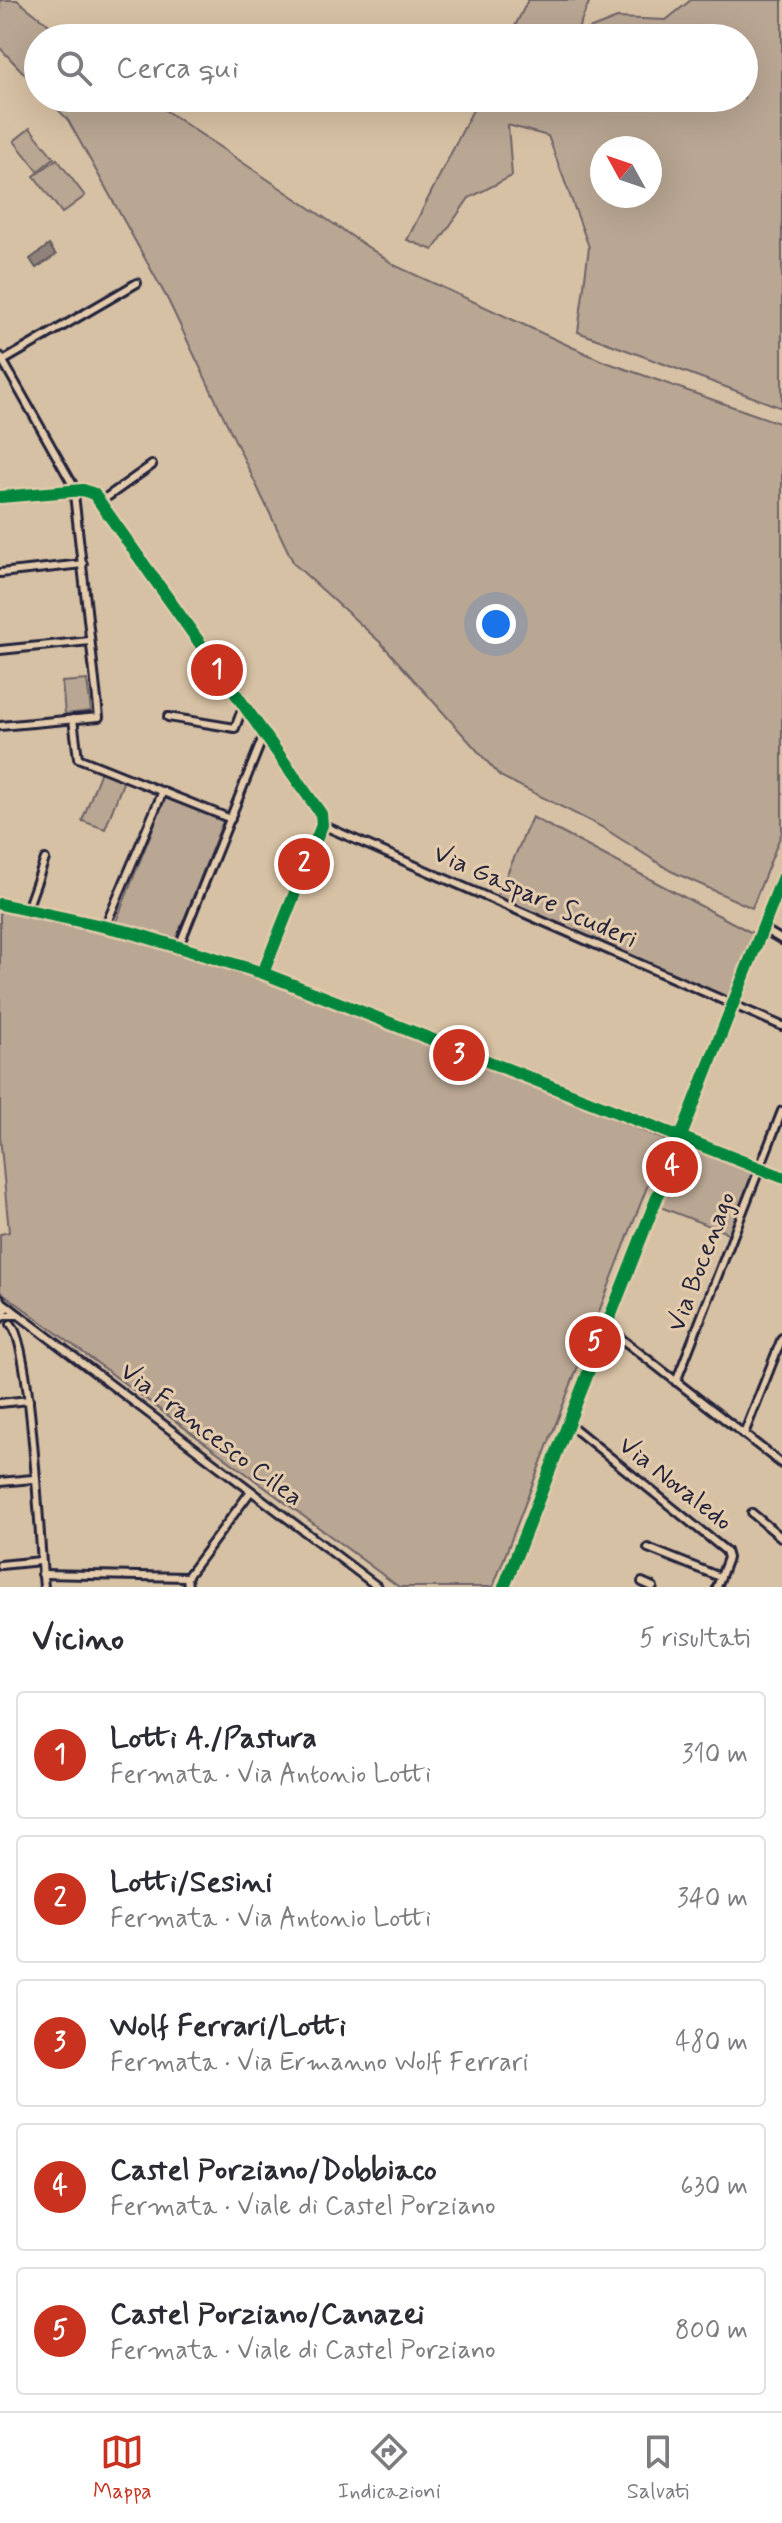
<!DOCTYPE html>
<html lang="it">
<meta charset="utf-8">
<style>
:root{--surface:#fff;--page:#f2f2f3;--text:#2b2b33;--muted:#7c7c81;--line:#e1e1e2;--accent:#c8321e}
body{margin:0;font-family:Mynerve,sans-serif;background:var(--page);color:var(--text)}
.compass{position:absolute;left:590px;top:136px;width:72px;height:72px;border-radius:50%;background:var(--surface);box-shadow:0 8px 32px #0002;rotate:310deg}
.you{position:absolute;left:496px;top:624px;width:28px;height:28px;margin:-20px;border:6px solid #fff;border-radius:50%;background:#1a73e8;box-shadow:0 0 0 12px #1a73e833}
.badge{display:grid;place-items:center;width:52px;height:52px;border-radius:50%;background:var(--accent);color:#fff;font-size:26px;font-weight:700}
.pin{position:absolute;translate:-50% -50%;border:4px solid #fff;box-shadow:0 2px 8px #0006}
.list{margin:0;padding:0;list-style:none}
h2{display:flex;justify-content:space-between;align-items:center;height:104px;margin:0;padding:0 32px;font-size:34px}
h2 small{font-size:26px;font-weight:400;color:var(--muted)}
.list li{display:grid;grid-template-columns:52px 1fr auto;gap:24px;align-items:center;box-sizing:border-box;height:128px;margin:0 16px 16px;padding:0 16px;border:2px solid var(--line);border-radius:8px}
.list b{display:block;font-size:30px;white-space:nowrap}
.list p{margin:0;font-size:26px;white-space:nowrap;color:var(--muted)}
.list em{font-size:26px;font-style:normal;color:var(--muted)}
.icon{flex:none;width:44px;height:44px;fill:none;stroke:currentColor;stroke-width:2;stroke-linecap:round;stroke-linejoin:round}
.map{position:relative;flex:none;width:782px;height:1587px;overflow:hidden}
.search{position:absolute;background:var(--surface);box-shadow:0 8px 32px #0002;left:24px;right:24px;top:24px;height:88px;display:flex;align-items:center;gap:20px;box-sizing:border-box;padding:0 28px;border-radius:44px;color:var(--muted);font-size:30px}
.sheet{height:824px;background:var(--surface)}
nav{display:flex;justify-content:space-around;align-items:center;box-sizing:border-box;height:112px;border-top:2px solid var(--line);background:var(--surface);font-size:22px;color:var(--muted)}
nav a{display:grid;justify-items:center;gap:4px}
nav .on{color:var(--accent)}
.map>svg:first-child{display:block}
.green{fill:#b9a693;stroke:#6e6467;stroke-width:2;fill-rule:evenodd}
.water{fill:#8f827a;stroke:#635c61;stroke-width:2}
.lines{fill:none;stroke-linecap:round;stroke-linejoin:round}
.minor-casing{stroke:#22223b;stroke-width:12}
.tertiary-casing{stroke:#22223b;stroke-width:13}
.minor{stroke:#e3cbab;stroke-width:6}
.tertiary{stroke:#e3cbab;stroke-width:7}
.cycleway-casing{stroke:#e3cbab;stroke-width:17}
.cycleway{stroke:#00873e;stroke-width:12}
.labels{text-anchor:middle;dominant-baseline:central;stroke-width:6;stroke-linejoin:round;paint-order:stroke}
.street-label{font-size:26px;fill:#22223b;stroke:#e3cbab}
</style>
<div class="map">
<svg width="782" height="1587" viewBox="0 0 782 1587">
<rect width="100%" height="100%" fill="#d7c1a4"/>
<filter id="ink" filterUnits="userSpaceOnUse"><feTurbulence type="fractalNoise" baseFrequency=".0125" numOctaves="2"/><feDisplacementMap in="SourceGraphic" scale="16" xChannelSelector="R" yChannelSelector="G"/><feConvolveMatrix kernelMatrix="1 2 1 2 8 2 1 2 1" color-interpolation-filters="sRGB"/></filter>
<g filter="url(#ink)">
<!-- green -->
<g class="green">
<polygon points="0,0 17,0 66,38 38,38 38,88 0,48"/>
<path d="M528 0H590L576 34 617 18 666 20 691 0H782V408L578 332 589 247 548 136 508 125 512 176 469 198 433 250 407 240 479 98H744V38H509ZM602 148H650V196H602Z"/>
<polygon points="47,98 147,98 396,266 600,360 782,424 782,832 752,908 671,871 602,827 500,776 381,643 294,564 168,300 68,120"/>
<polygon points="30,128 54,158 38,171 14,141"/>
<polygon points="57,159 85,196 62,213 34,176"/>
<polygon points="87,680 91,711 65,714 62,682"/>
<polygon points="101,771 124,780 105,829 82,821"/>
<polygon points="165,798 223,821 176,940 115,924"/>
<polygon points="532,817 758,936 732,1006 495,901"/>
<path d="M0 910C232 950 448 1052 665 1140L493 1587H399L0 1291V1234L9 1232 0 1136Z"/>
<polygon points="684,1144 754,1171 730,1234 660,1207"/>
</g>
<!-- water -->
<polygon class="water" points="49,245 56,255 36,268 30,259"/>
<g class="lines">
<!-- minor casing -->
<g class="minor-casing">
<g id="minor">
<polyline points="0,356 73,485 99,717 0,726"/>
<polyline points="3,361 137,283"/>
<polyline points="0,497 83,490 94,494 321,814 322,825 263,973"/>
<polyline points="100,502 152,465"/>
<polyline points="0,573 83,564"/>
<polyline points="0,650 90,641"/>
<polyline points="168,717 235,728 244,704"/>
<polyline points="73,719 78,758 231,819"/>
<polyline points="322,825 782,1026"/>
<polyline points="782,879 680,1138 782,1177"/>
<polyline points="27,909 45,859"/>
<polyline points="105,927 163,791"/>
<polyline points="762,928 782,940"/>
<polyline points="179,946 265,732"/>
<polyline points="0,1298 6,1308 0,1319"/>
<polyline points="4,1315 19,1315 5,1304"/>
<polyline points="19,1315 378,1587"/>
<path d="M11 1324C32 1348 39 1542 44 1587"/>
<polyline points="605,1326 782,1464"/>
<polyline points="676,1382 782,1111"/>
<polyline points="0,1403 29,1400"/>
<polyline points="569,1424 726,1551 728,1558 717,1587"/>
<polyline points="744,1434 782,1338"/>
<polyline points="0,1482 33,1479"/>
<polyline points="752,1513 782,1538"/>
<polyline points="648,1548 720,1577"/>
<polyline points="0,1565 41,1561"/>
<polyline points="42,1574 187,1577"/>
<polyline points="642,1582 653,1587"/>
<polyline points="188,1587 187,1577 251,1491"/>
</g>
</g>
<!-- tertiary casing -->
<g class="tertiary-casing">
<path id="tertiary" d="M0 904C237 945 456 1053 680 1138L504 1587"/>
</g>
<!-- minor -->
<use href="#minor" class="minor"/>
<!-- tertiary -->
<use href="#tertiary" class="tertiary"/>
<!-- cycleway casing -->
<g class="cycleway-casing">
<g id="cycleway">
<polyline points="0,497 83,490 94,494 321,814 322,825 263,973"/>
<polyline points="0,904 130,932 263,973 782,1177"/>
<polyline points="504,1587 782,879"/>
</g>
</g>
<!-- cycleway -->
<use href="#cycleway" class="cycleway"/>
</g>
</g>
<g class="labels">
<!-- street labels -->
<g class="street-label">
<text transform="translate(535 897) rotate(24)">Via Gaspare Scuderi</text>
<text transform="translate(702 1262) rotate(-69)">Via Bocenago</text>
<text transform="translate(211 1435) rotate(37)">Via Francesco Cilea</text>
<text transform="translate(675 1484) rotate(38)">Via Novaledo</text>
</g>
</g>
</svg>
<svg class="compass" viewBox="-18 -18 36 36"><path d="M0-13l5 13h-10z" fill="#e53935"/><path d="M0 13l5-13h-10z" fill="#7c7c81"/></svg>
<div class="you"></div>
<div class="pin badge" style="left:217px;top:670px">1</div>
<div class="pin badge" style="left:304px;top:864px">2</div>
<div class="pin badge" style="left:459px;top:1055px">3</div>
<div class="pin badge" style="left:672px;top:1167px">4</div>
<div class="pin badge" style="left:595px;top:1342px">5</div>
<div class="search"><svg class="icon" aria-label="search" viewBox="0 0 24 24"><circle cx="10" cy="10" r="6"/><path d="M15 15l6 6"/></svg>Cerca qui</div>
</div>
<section class="sheet">
<h2>Vicino<small>5 risultati</small></h2>
<ul class="list">
<li><span class="badge">1</span><div><b>Lotti A./Pastura</b><p>Fermata · Via Antonio Lotti</p></div><em>310 m</em></li>
<li><span class="badge">2</span><div><b>Lotti/Sesini</b><p>Fermata · Via Antonio Lotti</p></div><em>340 m</em></li>
<li><span class="badge">3</span><div><b>Wolf Ferrari/Lotti</b><p>Fermata · Via Ermanno Wolf Ferrari</p></div><em>480 m</em></li>
<li><span class="badge">4</span><div><b>Castel Porziano/Dobbiaco</b><p>Fermata · Viale di Castel Porziano</p></div><em>630 m</em></li>
<li><span class="badge">5</span><div><b>Castel Porziano/Canazei</b><p>Fermata · Viale di Castel Porziano</p></div><em>800 m</em></li>
</ul>
</section>
<nav>
<a class="on"><svg class="icon" aria-label="map" viewBox="0 0 24 24"><path d="M3 6l6-2 6 2 6-2v14l-6 2-6-2-6 2zM9 4v14M15 6v14"/></svg>Mappa</a>
<a><svg class="icon" aria-label="directions" viewBox="0 0 24 24"><path d="M12 3l9 9-9 9-9-9zM9 14v-3h6M13 9l2 2-2 2"/></svg>Indicazioni</a>
<a><svg class="icon" aria-label="saved" viewBox="0 0 24 24"><path d="M7 4h10v16l-5-4-5 4z"/></svg>Salvati</a>
</nav>
